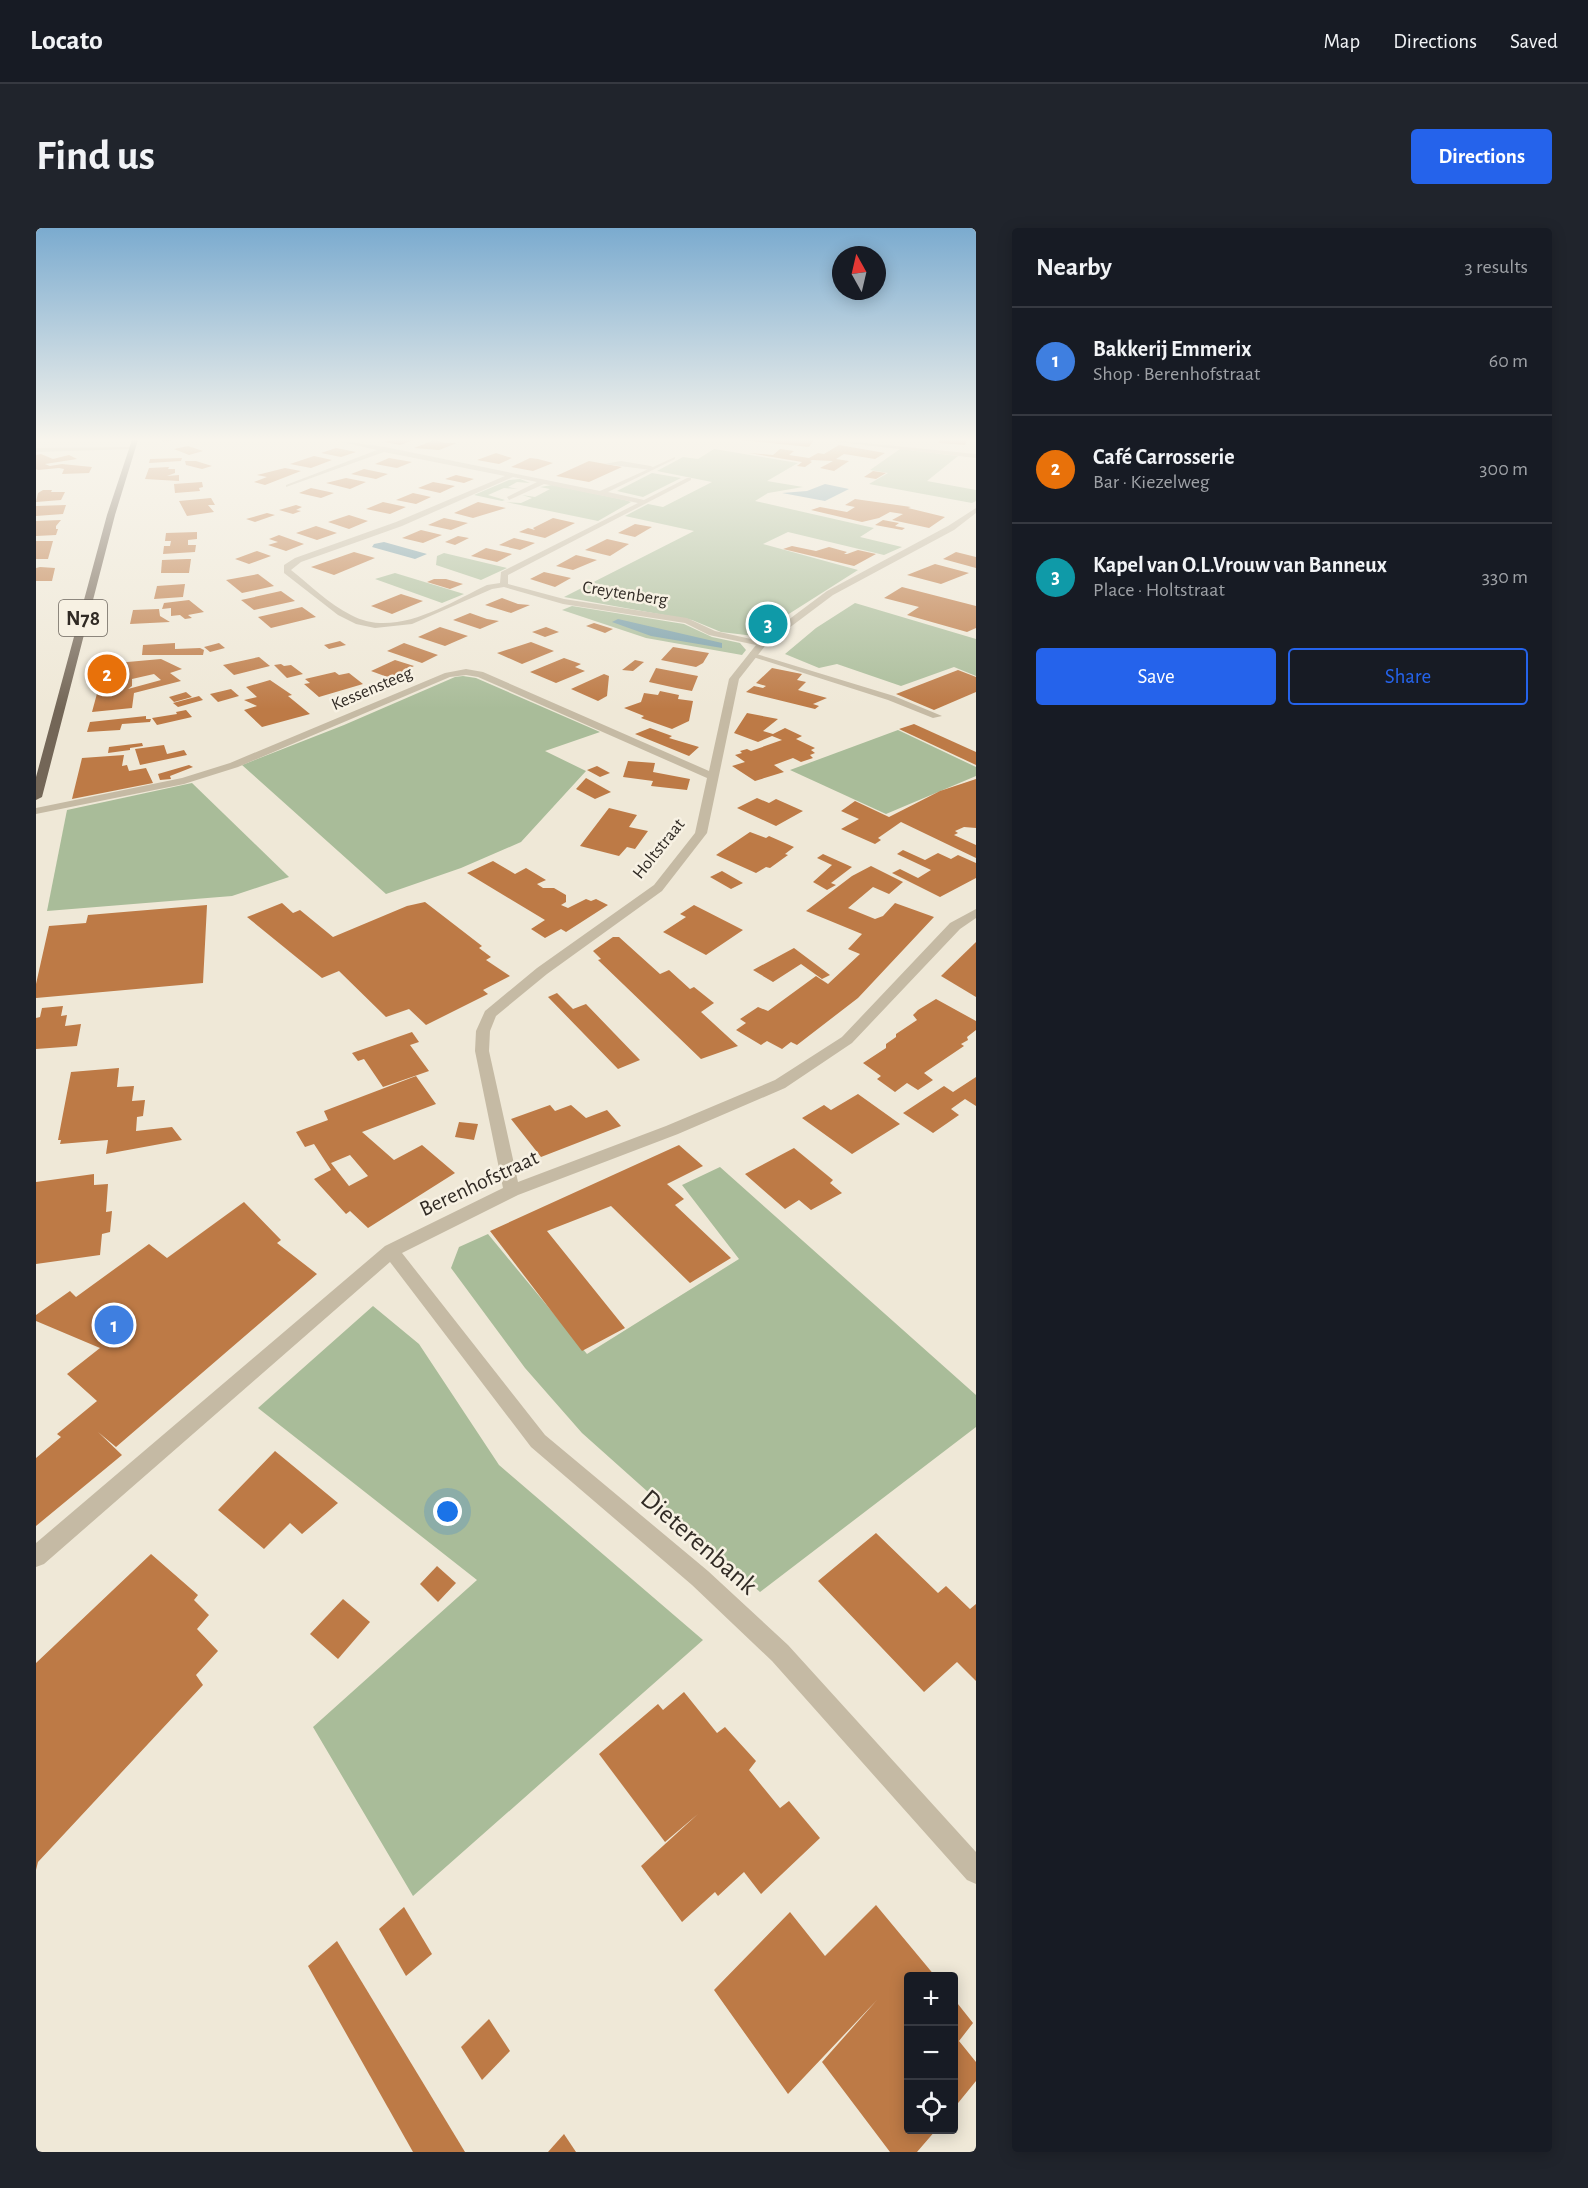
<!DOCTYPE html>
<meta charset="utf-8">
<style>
:root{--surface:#171b24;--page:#20242c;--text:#f1f3f6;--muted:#9ea1a6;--line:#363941;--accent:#2563eb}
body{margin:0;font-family:"Alegreya Sans",sans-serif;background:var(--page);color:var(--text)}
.controls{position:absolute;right:18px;bottom:18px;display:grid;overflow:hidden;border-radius:6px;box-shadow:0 3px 15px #0003}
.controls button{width:54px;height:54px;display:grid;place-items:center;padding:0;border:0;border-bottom:2px solid var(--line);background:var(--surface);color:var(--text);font:30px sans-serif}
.compass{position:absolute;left:796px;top:18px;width:54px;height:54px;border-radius:50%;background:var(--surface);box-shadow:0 3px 15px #0003;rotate:352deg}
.you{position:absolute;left:412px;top:1284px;width:21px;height:21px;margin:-15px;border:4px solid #fff;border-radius:50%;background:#1a73e8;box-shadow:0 0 0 9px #1a73e833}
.badge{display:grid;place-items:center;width:39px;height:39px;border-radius:50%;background:var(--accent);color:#fff;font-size:20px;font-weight:700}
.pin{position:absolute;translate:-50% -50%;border:3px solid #fff;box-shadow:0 2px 6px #0006}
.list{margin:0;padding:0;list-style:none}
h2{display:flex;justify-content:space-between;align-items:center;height:78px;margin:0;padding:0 24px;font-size:26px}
h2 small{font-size:20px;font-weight:400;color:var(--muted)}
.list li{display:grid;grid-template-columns:39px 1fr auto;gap:18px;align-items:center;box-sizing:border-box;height:108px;padding:0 24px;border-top:2px solid var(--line)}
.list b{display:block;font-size:22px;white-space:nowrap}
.list p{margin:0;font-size:20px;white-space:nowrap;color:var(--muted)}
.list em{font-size:20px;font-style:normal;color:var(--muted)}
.actions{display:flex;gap:12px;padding:18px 24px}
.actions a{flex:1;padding:14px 0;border:2px solid var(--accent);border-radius:6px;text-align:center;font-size:21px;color:var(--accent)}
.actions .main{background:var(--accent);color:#fff}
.icon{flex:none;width:33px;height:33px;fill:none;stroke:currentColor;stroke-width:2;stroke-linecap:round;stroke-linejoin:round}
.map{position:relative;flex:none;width:940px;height:1924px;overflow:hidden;border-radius:6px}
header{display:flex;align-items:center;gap:36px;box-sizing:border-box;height:84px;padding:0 30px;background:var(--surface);border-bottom:2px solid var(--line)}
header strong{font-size:28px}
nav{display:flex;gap:33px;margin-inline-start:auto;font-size:21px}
.intro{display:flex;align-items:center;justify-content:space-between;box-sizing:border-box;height:144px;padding:0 36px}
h1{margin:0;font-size:42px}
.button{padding:15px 27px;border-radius:6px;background:var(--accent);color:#fff;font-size:21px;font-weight:700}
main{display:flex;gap:36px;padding:0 36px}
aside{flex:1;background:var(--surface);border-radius:6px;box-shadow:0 3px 15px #0003}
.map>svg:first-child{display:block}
.green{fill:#a9bc99}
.water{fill:#789ea9}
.building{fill:#bd7a46;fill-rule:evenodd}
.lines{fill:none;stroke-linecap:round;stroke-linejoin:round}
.service{fill:#c5baa4;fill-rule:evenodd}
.minor{fill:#c5baa4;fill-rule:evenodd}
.primary{fill:#736657;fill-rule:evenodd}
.labels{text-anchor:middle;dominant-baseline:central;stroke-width:5;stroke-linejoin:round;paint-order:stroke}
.far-street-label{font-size:18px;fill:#312b25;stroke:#f7f1e3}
.shield{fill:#f7f1e3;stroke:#6c665e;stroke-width:1.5}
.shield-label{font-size:21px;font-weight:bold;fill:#312b25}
.street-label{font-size:22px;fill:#312b25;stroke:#f7f1e3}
.near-street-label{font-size:27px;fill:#312b25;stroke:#f7f1e3}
</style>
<header>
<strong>Locato</strong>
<nav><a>Map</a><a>Directions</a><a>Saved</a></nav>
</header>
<div class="intro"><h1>Find us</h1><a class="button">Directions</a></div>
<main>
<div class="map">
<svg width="940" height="1924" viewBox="0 0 940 1924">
<rect width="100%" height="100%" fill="#efe8d7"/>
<!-- green -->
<g class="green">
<polygon points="678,221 762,235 731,253 767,259 732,265 719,273 838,300 824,309 866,319 848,327 752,304 727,316 822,342 718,408 685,404 656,392 528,369 658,303 589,288 612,276 627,279 676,254 621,243 647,229 662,231"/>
<polygon points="864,221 922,228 891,253 940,262 940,273 936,275 833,256 852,245 834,242"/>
<polygon points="616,245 645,250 607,269 581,263"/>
<polygon points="484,251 494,255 481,254 472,259 482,261 468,260 452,267 469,272 466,273 438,267 473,252"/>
<polygon points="516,257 589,272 595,274 562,293 470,274 485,275 496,270 486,267 499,269 514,261 504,259"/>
<polygon points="408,325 471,340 445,352 400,337 401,328"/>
<polygon points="359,345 428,366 406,375 339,351"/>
<polygon points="819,375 940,411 940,448 918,439 865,458 801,436 783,440 749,426 780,400"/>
<polygon points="536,378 648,396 676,409 704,415 710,422 706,427 610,410 526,382"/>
<polygon points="427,448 440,450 564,504 509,523 550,543 485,614 425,640 350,666 206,537 308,497 419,449"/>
<polygon points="862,502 940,539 940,548 850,586 754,542"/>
<polygon points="156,555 253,649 196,668 11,683 31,582"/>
<polygon points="684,939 940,1167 940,1199 724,1364 546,1205 489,1140 415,1040 423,1019 452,1006 551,1126 703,1031 646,957"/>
<polygon points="337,1078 383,1116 463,1237 667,1412 377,1668 277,1499 441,1352 222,1180"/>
</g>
<!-- water -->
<g class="water">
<polygon points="789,256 813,261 789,273 746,265 771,263"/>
<polygon points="348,314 391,326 379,331 336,319 338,316"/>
<polygon points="582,391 686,415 686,420 615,408 576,394"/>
</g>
<!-- building -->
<g class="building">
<polygon points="356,212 378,212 364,217 348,214"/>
<polygon points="398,212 409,215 421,215 403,222 378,220"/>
<polygon points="704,212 778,212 773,219"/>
<polygon points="904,212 931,212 929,217 903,215"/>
<polygon points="803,217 849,225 839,231 808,226 800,231 813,233 798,243 784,240 797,233 776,232 774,233 776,234 769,239 761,238 766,234 713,225 737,227 744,221 758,223 753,227 773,230 782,225 788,226"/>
<polygon points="152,218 167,223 153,227 138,221"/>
<polygon points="300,220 320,224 305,229 285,225"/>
<polygon points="460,225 476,230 463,236 441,232"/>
<polygon points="5,226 17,231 33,227 41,231 9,236 14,238 26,236 56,239 53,245 26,246 28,241 23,240 2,242 0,241 0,227"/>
<polygon points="278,228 296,232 275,240 254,236"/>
<polygon points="146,230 145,233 113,235 114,231"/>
<polygon points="353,230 376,234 361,240 339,236"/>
<polygon points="494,230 502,231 517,235 497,243 475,239"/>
<polygon points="149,233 160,233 176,238 166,241 150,237"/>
<polygon points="553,233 586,239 553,254 520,248"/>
<polygon points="133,239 132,241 139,241 139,245 131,248 143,247 143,253 109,251 113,240"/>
<polygon points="249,240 265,243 229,257 218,254 231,249 221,247"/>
<polygon points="328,241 352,246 340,251 315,246"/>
<polygon points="837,243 850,245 840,251 828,249"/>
<polygon points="420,247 438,251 428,255 409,251"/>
<polygon points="310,250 330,254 314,261 290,255"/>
<polygon points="166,254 167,259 163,260 164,263 139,265 138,256"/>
<polygon points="397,254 419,258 404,265 382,260"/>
<polygon points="275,260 298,265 285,270 263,265"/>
<polygon points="7,262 16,262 15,264 29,264 25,272 0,274 2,265"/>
<polygon points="377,265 395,269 380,276 360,272"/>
<polygon points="175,270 179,277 172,277 178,284 151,288 143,273"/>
<polygon points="819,271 875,279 872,280 909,289 893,300 856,292 867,286 854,284 843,290 826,294 775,282 784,279 811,284 819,279 809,277"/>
<polygon points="347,274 370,279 354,286 330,281"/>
<polygon points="442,274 470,280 437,290 418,285"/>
<polygon points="30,277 27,286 0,288 0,278"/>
<polygon points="260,277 266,279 260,282 265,283 257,286 243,282"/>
<polygon points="231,285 239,287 219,294 210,291"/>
<polygon points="313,287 332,293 313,301 292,294"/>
<polygon points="408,290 432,295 415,302 392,297"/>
<polygon points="517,290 539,295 509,310 483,304 492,300 499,302 497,300"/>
<polygon points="25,292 20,298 20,301 22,301 20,307 0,308 0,293"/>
<polygon points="847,292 863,295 859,298 869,300 866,302 839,297"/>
<polygon points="599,296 616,299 599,309 582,305"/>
<polygon points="280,298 301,305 281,312 260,305"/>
<polygon points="385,302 406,307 387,315 366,310"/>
<polygon points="161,304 161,311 152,312 152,317 160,317 159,324 127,326 128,318 134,318 135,313 129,313 130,305"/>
<polygon points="243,307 268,316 250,323 232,317 242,314 233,311"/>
<polygon points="422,308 433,310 419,317 409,314"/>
<polygon points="478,310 499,315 484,322 463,317"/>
<polygon points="571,311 593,316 574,328 549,322"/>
<polygon points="0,313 17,313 12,331 0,331"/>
<polygon points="756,318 780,323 793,319 811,324 808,326 811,326 822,322 840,326 818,338 747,321"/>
<polygon points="450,320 476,326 461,334 435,328"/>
<polygon points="221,323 235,328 213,336 199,331"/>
<polygon points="318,324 339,330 298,347 275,339"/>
<polygon points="920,324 940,329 940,340 907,331"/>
<polygon points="540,327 561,332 537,342 520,338"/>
<polygon points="151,331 155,331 153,345 125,345 126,332"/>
<polygon points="899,336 933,345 905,356 871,347"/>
<polygon points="4,339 19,340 16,353 0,353 0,340"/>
<polygon points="508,344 535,350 519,359 494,351"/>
<polygon points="222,346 238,358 206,365 190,352"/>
<polygon points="398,351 410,351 427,356 414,361 391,354"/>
<polygon points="149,356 147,369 118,371 121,358"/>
<polygon points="866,359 940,378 940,400 931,404 871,387 883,379 848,370"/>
<polygon points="245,363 259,373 218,382 205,372"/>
<polygon points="365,366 387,373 356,386 335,378"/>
<polygon points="466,370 482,376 494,377 475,385 449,377"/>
<polygon points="153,372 168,384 152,387 156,390 149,391 144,387 135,388 135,380 126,381 128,375"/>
<polygon points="266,379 280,389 235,400 222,389"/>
<polygon points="123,381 124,388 134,394 94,396 97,382"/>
<polygon points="434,385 451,391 463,393 444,401 417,392"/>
<polygon points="558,395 577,401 569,405 550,398"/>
<polygon points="404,399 432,408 409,418 382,409"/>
<polygon points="510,399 523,404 509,409 496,404"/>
<polygon points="304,413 310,417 293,421 288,417"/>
<polygon points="495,414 518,423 486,436 461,425"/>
<polygon points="139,415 139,421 164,420 168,422 167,427 106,427 107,417"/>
<polygon points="183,415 189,420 174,424 168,419"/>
<polygon points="368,415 402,427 386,435 351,423"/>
<polygon points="637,419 673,425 667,435 660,439 625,432"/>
<polygon points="223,429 234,438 198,447 187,437"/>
<polygon points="528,430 545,436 539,439 549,443 520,455 494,444"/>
<path d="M125 431 146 441 134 445 145 453 98 465 96 480 56 484 69 436ZM118 446 125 452 92 461 96 458V451Z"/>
<polygon points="359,432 378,438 354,450 335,443"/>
<polygon points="599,432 608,434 597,443 586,442"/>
<polygon points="245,436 248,438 255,437 267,446 251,450 238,437"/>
<polygon points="620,440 662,448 656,463 640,460 613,454"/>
<polygon points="736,440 766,446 761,452 770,454 762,462 791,470 777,476 783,478 779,481 710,464 718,458 727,460 730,458 720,455"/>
<polygon points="922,442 940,449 940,464 898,482 860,466"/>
<polygon points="299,444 303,447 313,445 327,456 283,469 268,456 274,455 269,451"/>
<polygon points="568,446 573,448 571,468 562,473 535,461"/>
<polygon points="234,452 256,467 252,468 274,486 226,499 208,482 221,478 208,472 221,469 210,459"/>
<polygon points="195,461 203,468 182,474 174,466"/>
<polygon points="624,463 643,467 642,471 657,473 653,493 636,501 605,490 608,488 588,480 605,474 608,465 622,467"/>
<polygon points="150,464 156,469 138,474 133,469"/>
<polygon points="163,468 167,472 142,479 137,475"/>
<polygon points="150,482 156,489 121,497 116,490 141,486 140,484"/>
<polygon points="711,485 742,491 727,503 737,506 749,500 766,508 760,511 779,520 775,522 779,525 774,527 777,530 765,534 757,530 738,537 748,544 719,553 696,538 709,534 699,527 706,525 704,523 711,521 715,523 746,512 736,508 722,514 698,505"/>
<polygon points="110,488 110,491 115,491 114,494 86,496 84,502 51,504 54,494"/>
<polygon points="878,496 940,524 940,537 863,501"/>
<polygon points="614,500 636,508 633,510 663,519 653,528 599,506"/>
<polygon points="106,515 107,518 94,520 94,522 72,525 73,519"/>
<polygon points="128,517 131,526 148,522 151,527 104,537 99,521"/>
<polygon points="88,527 86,538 91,537 93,543 110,540 117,555 36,571 46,530"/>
<polygon points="592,533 619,535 617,544 654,551 651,562 615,558 617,553 587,549"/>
<polygon points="153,537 157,539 134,548 135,551 124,552 122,546"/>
<polygon points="561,538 574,545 564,549 551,542"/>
<polygon points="550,550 575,564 559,571 540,561"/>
<polygon points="940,551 940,600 928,599 919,603 922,605 918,607 940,617 940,630 865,594 842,610 845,612 839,616 805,601 823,591 805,583 819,573 853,589 904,563"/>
<polygon points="721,570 733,575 740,571 767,583 740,598 701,580"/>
<polygon points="573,580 601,587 593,599 612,603 599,621 591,619 583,628 544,618"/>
<polygon points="714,604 730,610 733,608 758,619 749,626 752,627 734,640 730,639 720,645 680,627"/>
<polygon points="867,622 889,632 902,625 915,631 922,627 940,635 940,650 904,669 856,645 864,641 882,650 895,642 861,626"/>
<polygon points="787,626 816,639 795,655 800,657 791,662 777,654 796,637 781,630"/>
<polygon points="457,633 479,646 490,640 510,652 501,656 507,660 518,660 530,667 530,674 525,677 532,680 550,671 555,673 560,671 572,677 530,704 525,701 509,710 495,701 509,692 431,645"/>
<polygon points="835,638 867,654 853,666 837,659 812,680 839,691 847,688 859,675 898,689 822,770 761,817 755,814 746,821 731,813 725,817 700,802 710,795 704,791 722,779 732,783 780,748 792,756 824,726 812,721 826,706 770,683 816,648"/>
<polygon points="686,643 707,655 695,661 674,649"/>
<polygon points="389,674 446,718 443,720 455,729 450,732 474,748 447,762 452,766 390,797 373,781 350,789 303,743 286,750 211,689 246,675 257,685 264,682 297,709 371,678"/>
<polygon points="171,677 167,755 0,770 0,756 13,698 50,695 52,687"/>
<polygon points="658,677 707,702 670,727 627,704 650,689 644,686"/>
<polygon points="577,709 583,709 624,746 633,742 654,761 658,759 678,775 665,784 702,818 665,831 562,732 565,731 557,723"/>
<polygon points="940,714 940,769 905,748"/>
<polygon points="758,720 794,747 786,751 765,736 737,754 717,742"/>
<polygon points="521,765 537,781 550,776 604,832 582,841 512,769"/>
<polygon points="900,771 940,793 940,802 931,809 932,812 925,816 928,818 888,845 897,852 882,862 871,855 859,864 841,851 845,848 827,835 850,820 850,816 860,809 860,806 881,792 877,787 882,782"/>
<polygon points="27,778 25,788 31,787 29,798 45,796 41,818 0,821 0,790 4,789 6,780"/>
<polygon points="376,804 383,814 374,817 393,843 347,859 328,831 322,833 316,825"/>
<polygon points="83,840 81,859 98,858 96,873 109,872 107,888 101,889 100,903 136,899 146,912 70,926 72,912 24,916 25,912 22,912 35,844"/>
<path d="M380 848 400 876 326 904 358 932 386 917 419 945 332 1000 314 983 310 986 278 951 295 942 278 916 269 919 260 904 292 892 288 883ZM314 927 332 948 313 958 295 935Z"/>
<polygon points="940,849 940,878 929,871 915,881 923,887 897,905 867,885 908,858 917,864"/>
<polygon points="822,866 864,896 816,926 766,890 788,877 795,882"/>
<polygon points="514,877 519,883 535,877 550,890 571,882 585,898 505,929 475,891"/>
<polygon points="423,894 442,896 438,912 419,909"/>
<polygon points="643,917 667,938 631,956 648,971 639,977 695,1030 654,1055 575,978 511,1003 589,1100 546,1123 454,1003"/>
<polygon points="758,920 797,952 794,955 806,965 775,982 763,972 749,981 709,946"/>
<polygon points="58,946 58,957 72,956 70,984 76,983 74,1004 66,1006 64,1027 0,1036 0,954"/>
<polygon points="208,974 245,1012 241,1015 281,1046 80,1219 62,1204 86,1227 0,1298 0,1230 25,1209 21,1206 61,1173 31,1146 64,1120 0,1093 0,1087 34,1063 40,1069 113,1016 131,1030"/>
<polygon points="239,1223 302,1275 266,1306 254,1295 228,1321 182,1282"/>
<polygon points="840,1305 902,1365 910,1358 934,1381 940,1376 940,1453 921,1434 888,1464 782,1353"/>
<polygon points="115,1326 162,1367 158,1372 173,1387 161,1401 182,1423 160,1447 167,1457 2,1634 0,1642 0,1435"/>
<polygon points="401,1338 420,1355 402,1374 384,1356"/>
<polygon points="307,1371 334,1394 302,1431 274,1406"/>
<polygon points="648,1464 681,1505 689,1499 720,1533 713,1542 744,1580 753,1573 784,1610 725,1666 708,1644 682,1668 679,1664 646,1694 605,1638 662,1586 629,1614 563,1526 622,1476 627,1482"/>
<polygon points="840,1677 899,1748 873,1748 873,1902 900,1902 881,1924 854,1924 786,1834 841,1772 752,1866 678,1762 754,1684 789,1728"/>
<polygon points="368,1679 396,1726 370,1748 343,1701"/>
<polygon points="301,1713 429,1924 377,1924 272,1738"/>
<polygon points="918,1771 937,1795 923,1813 940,1834 940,1853 918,1880"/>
<polygon points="453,1791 474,1823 446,1852 425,1819"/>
<polygon points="528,1906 540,1924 512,1924"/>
</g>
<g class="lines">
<!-- service -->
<g class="service">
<polygon points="585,233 615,238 618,240 615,242 568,236"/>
<polygon points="714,424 858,468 906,488 897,490 852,472 714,428"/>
</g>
<!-- minor -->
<g class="minor">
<polygon points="126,212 138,212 128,215"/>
<path d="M297 212 349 219 564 263 639 229V231L572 264 608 272 651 250H655V252L472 347V356L528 371 651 390 679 403 724 413 791 363 912 298 940 280V285L918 302 797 367 729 418 703 451 671 605 626 663 511 746 460 788 454 803 453 823 482 954 630 898 739 852 806 809 914 695 940 681V690L924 701 816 815 749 860 642 906 482 967 366 1025 509 1207 672 1343 752 1417 940 1624V1656L931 1652 736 1433 656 1357 495 1219 354 1034 8 1336 0 1339V1315L349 1018 467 960 439 823 440 803 449 783 501 740 618 657 659 605 671 550 442 449 430 447 414 449 202 539 148 556 0 586V580L146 550 194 535 409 445 430 441 447 444 673 543 693 451 720 417 673 407 649 395 527 376 468 359 456 361 376 396 339 400 320 396 302 387 248 345V337L259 330 360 294 469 248 348 224 250 259V257L341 222ZM477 249 501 254 471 269 473 272 508 256 602 275 465 344 464 355 451 357C411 376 359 411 315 387 293 376 274 357 255 342L265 334 366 298Z"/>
<polygon points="799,212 940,226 940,230 802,214"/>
<polygon points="0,220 96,219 99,221 0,224"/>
</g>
<!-- primary -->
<polygon class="primary" points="96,212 102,212 79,287 6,569 0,572 0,549 71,287"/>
</g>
<!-- sky -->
<linearGradient id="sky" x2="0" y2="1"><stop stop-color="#7babcf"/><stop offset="0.44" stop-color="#f8f5ed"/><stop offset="1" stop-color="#f8f5ed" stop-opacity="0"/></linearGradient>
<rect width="940" height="481" fill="url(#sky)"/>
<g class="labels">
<!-- far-street labels -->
<g class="far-street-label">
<text transform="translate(589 366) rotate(9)">Creytenberg</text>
<text transform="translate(336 461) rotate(-23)">Kessensteeg</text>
<text transform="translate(623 621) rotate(-51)">Holtstraat</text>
</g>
<!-- shield labels -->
<rect class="shield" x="23" y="372" width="48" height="36" rx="4.5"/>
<g class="shield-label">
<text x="47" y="390">N78</text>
</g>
<!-- street labels -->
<g class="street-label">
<text transform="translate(443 955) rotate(-25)">Berenhofstraat</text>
</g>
<!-- near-street labels -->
<g class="near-street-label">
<text transform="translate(663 1314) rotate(41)">Dieterenbank</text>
</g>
</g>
</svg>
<div class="controls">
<button>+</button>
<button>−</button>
<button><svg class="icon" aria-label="locate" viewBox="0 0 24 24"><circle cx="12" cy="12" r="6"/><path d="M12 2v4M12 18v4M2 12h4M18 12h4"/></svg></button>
</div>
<svg class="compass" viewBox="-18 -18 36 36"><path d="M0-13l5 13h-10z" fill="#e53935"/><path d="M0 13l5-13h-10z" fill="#9ea1a6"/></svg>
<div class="you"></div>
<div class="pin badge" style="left:78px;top:1097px;background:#3f7fe0">1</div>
<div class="pin badge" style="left:71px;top:446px;background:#e8710a">2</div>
<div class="pin badge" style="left:732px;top:396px;background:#0f9aa8">3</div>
</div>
<aside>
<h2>Nearby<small>3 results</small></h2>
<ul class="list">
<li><span class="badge" style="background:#3f7fe0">1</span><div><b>Bakkerij Emmerix</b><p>Shop · Berenhofstraat</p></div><em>60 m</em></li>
<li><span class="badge" style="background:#e8710a">2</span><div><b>Café Carrosserie</b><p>Bar · Kiezelweg</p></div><em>300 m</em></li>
<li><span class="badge" style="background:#0f9aa8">3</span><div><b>Kapel van O.L.Vrouw van Banneux</b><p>Place · Holtstraat</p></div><em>330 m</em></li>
</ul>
<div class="actions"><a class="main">Save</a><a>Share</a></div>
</aside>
</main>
